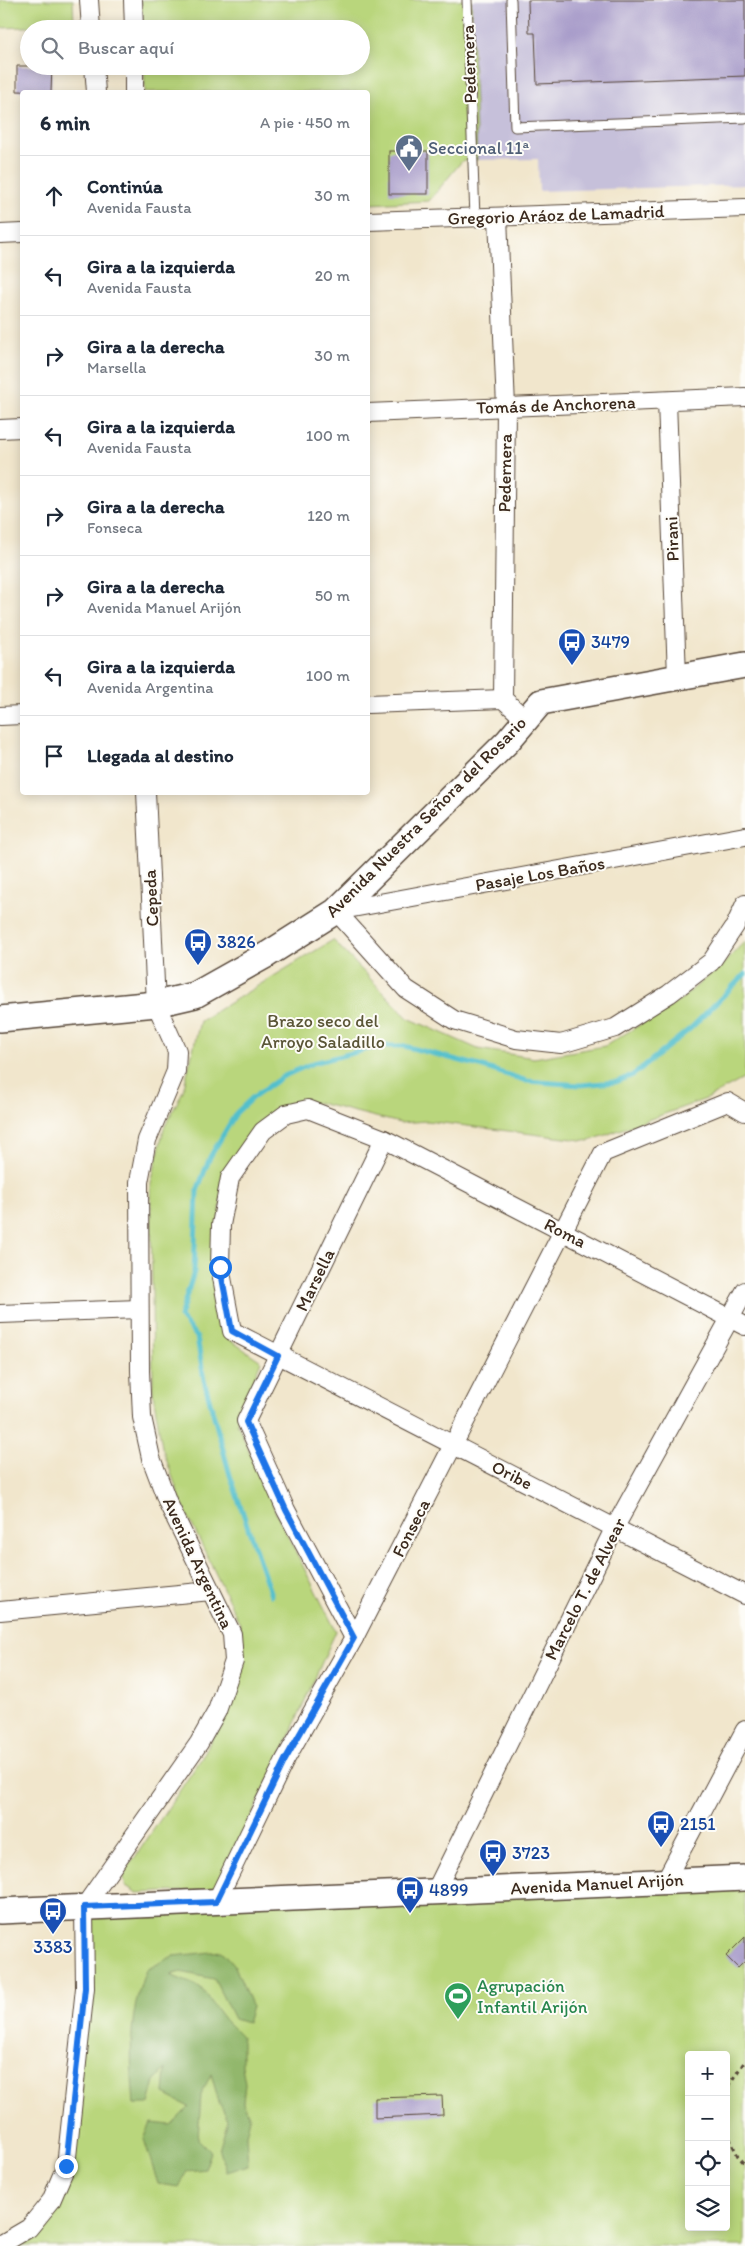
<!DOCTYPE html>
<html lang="es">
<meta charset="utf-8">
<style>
:root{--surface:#fff;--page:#f6f6f7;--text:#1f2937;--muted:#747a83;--line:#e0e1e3}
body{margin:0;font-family:Itim,sans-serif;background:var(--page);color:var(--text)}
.controls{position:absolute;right:15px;bottom:15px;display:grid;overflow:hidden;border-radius:5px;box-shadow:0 2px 12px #0003}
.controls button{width:45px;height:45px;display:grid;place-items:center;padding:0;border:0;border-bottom:1px solid var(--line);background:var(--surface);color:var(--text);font:25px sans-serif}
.stop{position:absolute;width:15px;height:15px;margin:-11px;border:4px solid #1a73e8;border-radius:50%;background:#fff}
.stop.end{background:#1a73e8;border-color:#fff;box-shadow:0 1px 5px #0008}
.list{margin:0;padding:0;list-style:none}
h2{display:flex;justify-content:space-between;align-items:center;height:65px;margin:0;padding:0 20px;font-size:21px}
h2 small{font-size:16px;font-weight:400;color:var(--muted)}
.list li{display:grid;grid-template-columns:32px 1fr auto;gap:15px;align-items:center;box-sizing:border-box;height:80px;padding:0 20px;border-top:1px solid var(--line)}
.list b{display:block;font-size:19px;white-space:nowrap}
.list p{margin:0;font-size:16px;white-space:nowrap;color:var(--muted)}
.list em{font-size:16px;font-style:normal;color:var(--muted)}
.icon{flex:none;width:28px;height:28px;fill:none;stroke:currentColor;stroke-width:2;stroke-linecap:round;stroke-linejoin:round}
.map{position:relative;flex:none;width:745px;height:2246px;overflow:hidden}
.search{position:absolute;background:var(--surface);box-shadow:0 2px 12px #0003;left:20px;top:20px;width:350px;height:55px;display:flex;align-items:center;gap:12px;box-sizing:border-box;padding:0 18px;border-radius:28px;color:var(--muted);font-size:19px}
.panel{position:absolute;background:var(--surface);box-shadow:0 2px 12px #0003;left:20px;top:90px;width:350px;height:705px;border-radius:5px}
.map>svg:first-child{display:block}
.industrial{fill:#c6c0da}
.green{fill:#b9d67c;stroke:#7a804d;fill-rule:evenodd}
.forest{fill:#92b76c;stroke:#667045}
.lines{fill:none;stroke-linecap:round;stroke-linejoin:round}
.stream{stroke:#52bfcc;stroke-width:5}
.building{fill:#a99dca}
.lane-casing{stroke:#564638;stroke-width:11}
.street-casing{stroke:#564638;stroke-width:20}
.secondary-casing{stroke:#564638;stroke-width:28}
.path{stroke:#564638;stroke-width:3;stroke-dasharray:4 4;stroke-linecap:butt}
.lane{stroke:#fff;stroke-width:9}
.street{stroke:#fff;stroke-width:18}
.secondary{stroke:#fff;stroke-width:25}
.route{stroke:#1a73e8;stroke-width:6}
.labels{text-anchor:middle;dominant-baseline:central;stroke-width:4;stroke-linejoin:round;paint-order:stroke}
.street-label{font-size:18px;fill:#3b2a1e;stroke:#fdfcf7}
.service-label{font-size:18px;fill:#4e5e75;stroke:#fdfcf7;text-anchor:start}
.transit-label{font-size:18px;fill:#164399;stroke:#fdfcf7;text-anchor:start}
.park-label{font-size:18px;fill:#5a5536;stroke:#fdfcf7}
.leisure-label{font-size:18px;fill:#27864d;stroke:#fdfcf7;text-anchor:start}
</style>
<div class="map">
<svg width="745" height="2246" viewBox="0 0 745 2246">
<rect width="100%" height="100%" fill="#fdfcf7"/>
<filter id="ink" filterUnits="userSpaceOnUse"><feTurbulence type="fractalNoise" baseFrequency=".02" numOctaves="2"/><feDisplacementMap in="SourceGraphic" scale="10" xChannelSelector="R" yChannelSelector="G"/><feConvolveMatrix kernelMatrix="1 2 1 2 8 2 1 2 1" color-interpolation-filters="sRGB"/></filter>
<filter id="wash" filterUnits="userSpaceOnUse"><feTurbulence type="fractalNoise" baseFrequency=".0096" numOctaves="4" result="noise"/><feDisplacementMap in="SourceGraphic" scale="20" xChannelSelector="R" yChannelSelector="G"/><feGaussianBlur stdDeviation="1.12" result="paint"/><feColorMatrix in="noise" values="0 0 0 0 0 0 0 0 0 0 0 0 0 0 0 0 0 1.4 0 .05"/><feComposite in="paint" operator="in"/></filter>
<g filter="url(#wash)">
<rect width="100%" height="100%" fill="#f1e6cc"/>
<!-- industrial -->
<polygon class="industrial" points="472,0 745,0 745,185 539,191 538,159 477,160"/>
<!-- green -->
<g class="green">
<polygon points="0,0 73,0 74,25 0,28"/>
<polygon points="141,0 471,0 477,160 462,161 429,201 368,204 368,92 145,92 144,66 361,66 361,29 142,29"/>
<polygon points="333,940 408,1018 478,1049 534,1058 605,1046 679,1001 726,961 745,941 745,1078 706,1099 589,1141 427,1121 400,1123 319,1103 286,1107 223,1176 215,1268 224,1336 261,1361 237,1423 276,1513 336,1631 279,1759 216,1890 137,1893 126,1886 123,1875 201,1759 237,1691 244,1653 240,1624 182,1504 162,1447 153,1393 151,1184 164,1128 183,1091 200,1021"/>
<path d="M745 1878V2246H0L29 2228 66 2166 84 1907ZM689 2055H726V2227H689Z"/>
</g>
<!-- forest -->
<path class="forest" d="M222 1951 234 1964 252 2007 247 2023 234 2019 214 1979 181 1972 170 1975 200 1987 224 2019 242 2037V2066L245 2083 243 2103 250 2118 246 2135 248 2165 226 2172 219 2150 228 2120 219 2102 211 2074 201 2095 198 2139 211 2152 205 2169 187 2171 179 2187 158 2184 144 2139 151 2123 171 2125 189 2107 164 2094 166 2069 155 2081 149 2104H134C130 2056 128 2016 146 1970L173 1956Z"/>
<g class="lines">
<!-- stream -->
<polyline class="stream" points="271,1595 230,1475 204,1380 197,1337 180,1317 194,1272 197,1191 210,1157 236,1113 253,1097 282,1077 313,1063 380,1046 404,1046 480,1066 527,1081 580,1085 616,1082 633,1075 691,1028 745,974"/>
</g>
<g id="blocks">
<!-- building -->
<g class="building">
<polygon points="528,0 745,0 745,76 537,84 535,33 529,33"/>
<polygon points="17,66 52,66 51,92 17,91"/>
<rect x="389" y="151" width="39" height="43"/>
<polygon points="745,1937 745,1961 738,1968 726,1956"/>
<polygon points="442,2096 443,2115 375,2118 375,2098"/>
</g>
</g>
</g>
<g filter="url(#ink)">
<use href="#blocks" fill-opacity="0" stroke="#564638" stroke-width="1"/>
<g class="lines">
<!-- lane casing -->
<g class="lane-casing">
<g id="lane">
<polyline points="467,0 475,218"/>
<polyline points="511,0 515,127 745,118"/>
</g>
</g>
<!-- street casing -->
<g class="street-casing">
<g id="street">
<polyline points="89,0 91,29"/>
<polyline points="133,0 134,29"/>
<polyline points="94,66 96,92"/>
<polyline points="134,66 134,92"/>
<polyline points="498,217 506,407 503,699 526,720"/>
<polyline points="368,221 745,208"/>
<polyline points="0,234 22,233"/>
<polyline points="667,401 677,677"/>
<polyline points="368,413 745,397"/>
<polyline points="0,429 22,428"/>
<polyline points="368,704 503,699"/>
<polyline points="0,716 22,715"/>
<polyline points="336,911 406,989 454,1020 516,1039 561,1044 615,1028 669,994 711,962 735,926 745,904"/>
<polyline points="336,911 745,836"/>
<polyline points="0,1314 139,1309"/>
<polyline points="745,1326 384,1139 308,1109 286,1114 263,1131 230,1178 221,1225 220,1267 232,1331 745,1595"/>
<polyline points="0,1611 211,1591"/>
<polyline points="354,1638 286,1510 246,1421 384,1139"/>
<polyline points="665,1881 745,1730"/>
<polyline points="435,1892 615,1527 745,1291"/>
<polyline points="216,1902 285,1760 354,1638 603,1153 728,1102 745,1112"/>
<polyline points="0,2245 29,2228 51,2201 66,2166 85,1988 84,1907 199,1743 217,1711 234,1661 232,1634 168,1503 151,1458 142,1417 140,1371 139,1182 147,1140 176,1071 177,1051 156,1004 146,792"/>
</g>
</g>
<!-- secondary casing -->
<g class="secondary-casing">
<g id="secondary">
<polyline points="0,1019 156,1004 195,995 268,954 336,911 507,742 541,702 745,665"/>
<polyline points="0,1911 745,1878"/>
</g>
</g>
<!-- path -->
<g class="path">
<polyline points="726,2094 728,2086 745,2061"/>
<polyline points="726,2131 738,2156 745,2164"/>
</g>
<!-- lane -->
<use href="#lane" class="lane"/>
<!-- street -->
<use href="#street" class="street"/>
<!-- secondary -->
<use href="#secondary" class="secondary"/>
</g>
</g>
<g class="lines" filter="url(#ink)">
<!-- route -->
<polyline class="route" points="66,2166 85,1988 84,1907 216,1902 285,1760 354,1638 286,1510 246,1422 278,1356 232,1331 220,1267"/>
</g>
<!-- icons -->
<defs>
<g id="civic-pin" transform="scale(1.4375)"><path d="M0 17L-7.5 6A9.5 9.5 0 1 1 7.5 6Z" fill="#5c6f8a" stroke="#fdfcf7"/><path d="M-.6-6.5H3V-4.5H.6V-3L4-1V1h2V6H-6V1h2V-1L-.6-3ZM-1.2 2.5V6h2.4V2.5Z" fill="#fff"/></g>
<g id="bus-pin" transform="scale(1.4375)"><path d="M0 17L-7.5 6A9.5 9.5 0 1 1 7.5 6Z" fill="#1a4fb4" stroke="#fdfcf7"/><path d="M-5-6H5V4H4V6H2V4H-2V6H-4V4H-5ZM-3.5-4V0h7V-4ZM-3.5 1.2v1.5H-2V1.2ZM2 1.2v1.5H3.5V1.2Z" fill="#fff"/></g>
<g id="stadium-pin" transform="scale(1.4375)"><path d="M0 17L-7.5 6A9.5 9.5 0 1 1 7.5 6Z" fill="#2e9e5b" stroke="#fdfcf7"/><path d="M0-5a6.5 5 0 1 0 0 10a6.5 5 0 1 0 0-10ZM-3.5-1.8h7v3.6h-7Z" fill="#fff"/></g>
</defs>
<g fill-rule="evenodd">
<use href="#civic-pin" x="409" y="148"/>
<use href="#bus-pin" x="572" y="642"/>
<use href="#bus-pin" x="198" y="942"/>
<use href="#bus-pin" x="661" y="1824"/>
<use href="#bus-pin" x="493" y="1853"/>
<use href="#bus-pin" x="410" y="1890"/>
<use href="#bus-pin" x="53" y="1911"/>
<use href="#stadium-pin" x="458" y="1996"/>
</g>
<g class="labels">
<!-- street labels -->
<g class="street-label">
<text transform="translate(469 64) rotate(-92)">Pedernera</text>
<text transform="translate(556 215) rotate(-2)">Gregorio Aráoz de Lamadrid</text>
<text transform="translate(556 405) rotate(-2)">Tomás de Anchorena</text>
<text transform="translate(505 473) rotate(-89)">Pedernera</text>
<text transform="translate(672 539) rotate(-92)">Pirani</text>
<text transform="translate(426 817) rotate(-45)">Avenida Nuestra Señora del Rosario</text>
<text transform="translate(540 874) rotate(-10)">Pasaje Los Baños</text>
<text transform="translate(151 898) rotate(-93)">Cepeda</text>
<text transform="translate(565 1233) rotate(27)">Roma</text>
<text transform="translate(315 1280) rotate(-64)">Marsella</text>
<text transform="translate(512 1475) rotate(27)">Oribe</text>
<text transform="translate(411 1528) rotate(-63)">Fonseca</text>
<text transform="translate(198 1563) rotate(65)">Avenida Argentina</text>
<text transform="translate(585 1589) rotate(-63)">Marcelo T. de Alvear</text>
<text transform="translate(597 1884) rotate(-3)">Avenida Manuel Arijón</text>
</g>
<!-- service labels -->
<g class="service-label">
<text x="428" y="148">Seccional 11ª</text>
</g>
<!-- transit labels -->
<g class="transit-label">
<text x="591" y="642">3479</text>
<text x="217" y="942">3826</text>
<text x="680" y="1824">2151</text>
<text x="512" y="1853">3723</text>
<text x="429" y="1890">4899</text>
<text x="53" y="1947" text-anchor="middle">3383</text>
</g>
<!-- park labels -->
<g class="park-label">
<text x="323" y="1021">Brazo seco del<tspan x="323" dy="21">Arroyo Saladillo</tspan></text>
</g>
<!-- leisure labels -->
<g class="leisure-label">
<text x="477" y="1986">Agrupación<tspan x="477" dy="21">Infantil Arijón</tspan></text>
</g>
</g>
</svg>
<div class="controls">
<button>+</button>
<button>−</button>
<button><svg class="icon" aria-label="locate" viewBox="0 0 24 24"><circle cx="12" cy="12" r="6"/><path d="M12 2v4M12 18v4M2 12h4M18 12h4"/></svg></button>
<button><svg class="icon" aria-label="layers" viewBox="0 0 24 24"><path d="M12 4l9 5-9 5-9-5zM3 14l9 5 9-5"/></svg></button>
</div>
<div class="stop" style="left:220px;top:1267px"></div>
<div class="stop end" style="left:66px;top:2166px"></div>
<div class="search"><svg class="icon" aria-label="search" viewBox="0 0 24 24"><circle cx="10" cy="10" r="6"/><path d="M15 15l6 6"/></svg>Buscar aquí</div>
<section class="panel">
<h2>6 min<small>A pie · 450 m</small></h2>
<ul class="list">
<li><svg class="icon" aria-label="ahead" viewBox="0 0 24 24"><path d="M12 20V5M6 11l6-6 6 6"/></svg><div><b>Continúa</b><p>Avenida Fausta</p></div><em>30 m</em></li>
<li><svg class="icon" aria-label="left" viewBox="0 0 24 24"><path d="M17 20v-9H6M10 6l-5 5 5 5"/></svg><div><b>Gira a la izquierda</b><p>Avenida Fausta</p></div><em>20 m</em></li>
<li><svg class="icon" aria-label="right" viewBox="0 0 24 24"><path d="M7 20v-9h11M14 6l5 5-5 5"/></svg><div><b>Gira a la derecha</b><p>Marsella</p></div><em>30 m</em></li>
<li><svg class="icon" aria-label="left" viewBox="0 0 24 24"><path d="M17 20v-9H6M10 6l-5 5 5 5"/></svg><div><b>Gira a la izquierda</b><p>Avenida Fausta</p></div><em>100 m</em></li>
<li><svg class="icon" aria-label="right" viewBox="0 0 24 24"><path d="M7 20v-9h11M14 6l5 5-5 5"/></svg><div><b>Gira a la derecha</b><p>Fonseca</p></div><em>120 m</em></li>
<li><svg class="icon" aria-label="right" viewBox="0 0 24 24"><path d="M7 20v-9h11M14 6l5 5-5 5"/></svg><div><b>Gira a la derecha</b><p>Avenida Manuel Arijón</p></div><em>50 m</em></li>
<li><svg class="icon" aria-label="left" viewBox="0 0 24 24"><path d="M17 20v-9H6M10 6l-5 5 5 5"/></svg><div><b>Gira a la izquierda</b><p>Avenida Argentina</p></div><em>100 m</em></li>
<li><svg class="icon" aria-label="arrive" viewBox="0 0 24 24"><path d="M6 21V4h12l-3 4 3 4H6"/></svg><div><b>Llegada al destino</b></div></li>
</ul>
</section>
</div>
